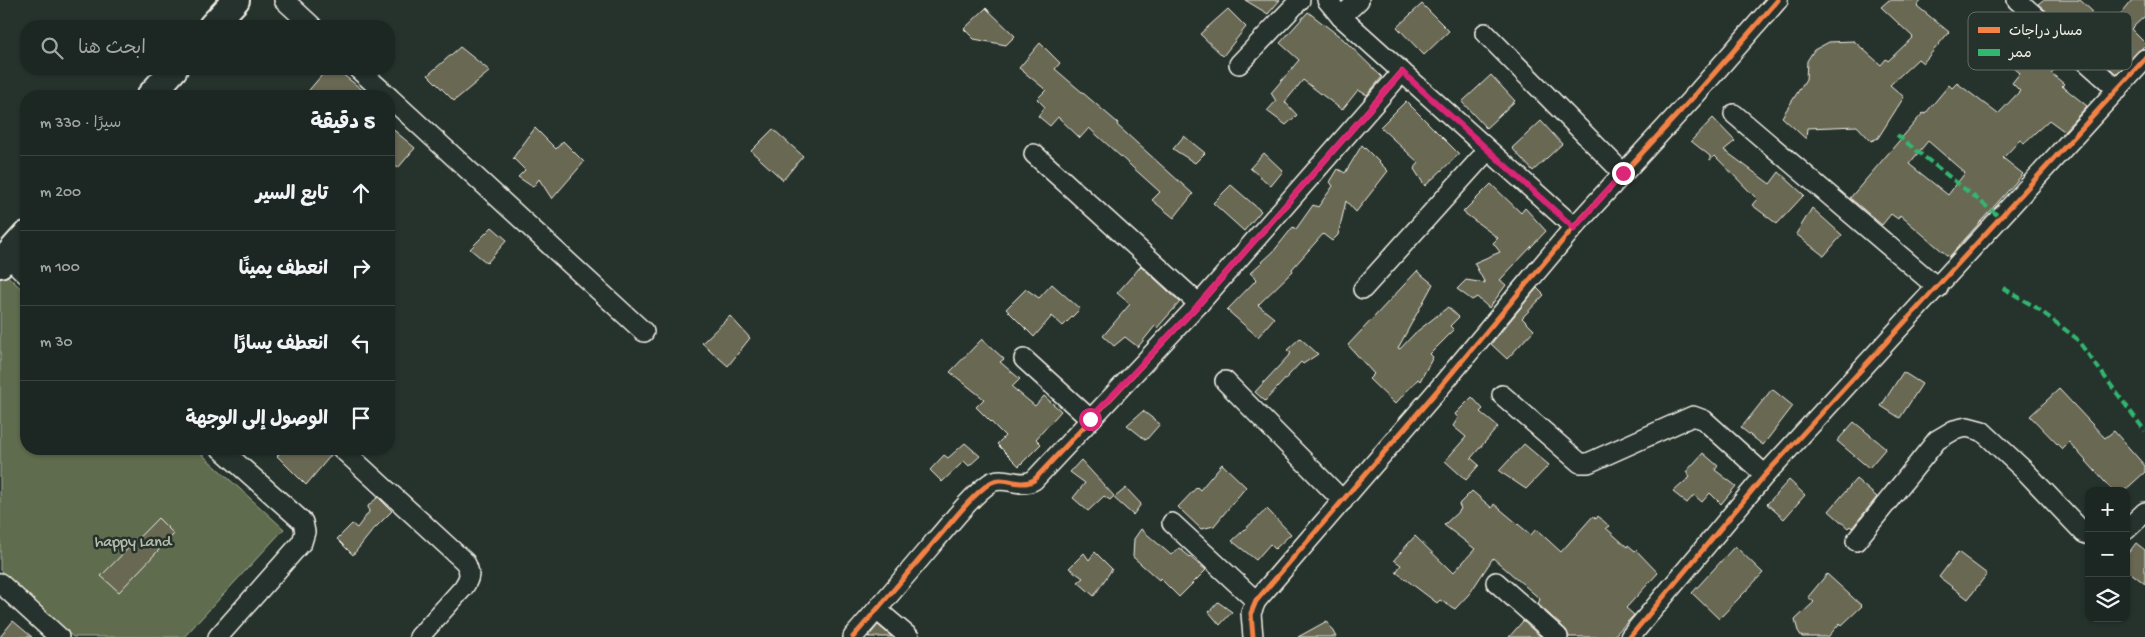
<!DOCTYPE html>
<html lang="ar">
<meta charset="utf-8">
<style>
:root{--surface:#1c2622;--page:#29322f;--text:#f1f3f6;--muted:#a0a5a5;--line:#3a4340}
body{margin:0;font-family:"Gochi Hand","Playpen Sans Arabic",sans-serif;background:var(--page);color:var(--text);direction:rtl}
.controls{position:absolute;right:15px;bottom:15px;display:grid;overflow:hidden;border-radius:10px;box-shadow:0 1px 4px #0004}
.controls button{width:45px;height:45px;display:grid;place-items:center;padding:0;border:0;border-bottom:1px solid var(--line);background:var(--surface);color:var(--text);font:25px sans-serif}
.stop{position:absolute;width:15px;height:15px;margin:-11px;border:4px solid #db2777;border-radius:50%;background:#fff}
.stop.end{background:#db2777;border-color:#fff;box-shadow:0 1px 5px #0008}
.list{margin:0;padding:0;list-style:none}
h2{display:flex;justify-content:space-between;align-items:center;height:65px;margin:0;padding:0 20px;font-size:21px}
h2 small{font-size:16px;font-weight:400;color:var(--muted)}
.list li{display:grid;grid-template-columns:32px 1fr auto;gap:15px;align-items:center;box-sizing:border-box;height:75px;padding:0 20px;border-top:1px solid var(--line)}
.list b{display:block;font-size:19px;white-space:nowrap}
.list em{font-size:16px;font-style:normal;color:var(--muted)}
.icon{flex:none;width:28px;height:28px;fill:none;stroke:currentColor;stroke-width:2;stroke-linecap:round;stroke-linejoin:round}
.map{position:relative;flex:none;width:2145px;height:637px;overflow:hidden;direction:ltr}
.search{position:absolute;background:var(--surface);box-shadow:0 1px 4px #0004;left:20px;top:20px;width:375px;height:55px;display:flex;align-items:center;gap:12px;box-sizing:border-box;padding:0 18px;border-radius:20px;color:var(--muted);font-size:19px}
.panel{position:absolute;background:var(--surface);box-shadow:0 1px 4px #0004;left:20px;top:90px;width:375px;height:365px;border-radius:20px;direction:rtl}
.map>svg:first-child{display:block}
.green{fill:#5f6c4d;stroke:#aaae9a}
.building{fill:#686853;stroke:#f4f1e8;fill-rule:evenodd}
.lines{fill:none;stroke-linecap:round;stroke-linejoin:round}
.minor-casing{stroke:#f4f1e8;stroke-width:22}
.secondary-casing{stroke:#f4f1e8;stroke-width:30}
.minor{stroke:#26332d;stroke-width:19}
.secondary{stroke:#26332d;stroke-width:26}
.quiet{stroke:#33b770;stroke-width:4;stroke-dasharray:8 4;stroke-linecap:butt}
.cycleway-casing{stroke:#26332d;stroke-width:8}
.cycleway{stroke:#f48246;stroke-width:5}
.route{stroke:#db2777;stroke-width:6}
.labels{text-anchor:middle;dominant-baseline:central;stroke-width:5;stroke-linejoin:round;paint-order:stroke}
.park-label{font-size:16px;fill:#b8bcaa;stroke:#26332d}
.key{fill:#26332d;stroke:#646c65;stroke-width:1}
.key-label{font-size:14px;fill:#f4f1e8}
</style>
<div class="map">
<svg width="2145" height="637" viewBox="0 0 2145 637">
<rect width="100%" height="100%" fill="#26332d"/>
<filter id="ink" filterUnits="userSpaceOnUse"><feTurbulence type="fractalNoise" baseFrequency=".02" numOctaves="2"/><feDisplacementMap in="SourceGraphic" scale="10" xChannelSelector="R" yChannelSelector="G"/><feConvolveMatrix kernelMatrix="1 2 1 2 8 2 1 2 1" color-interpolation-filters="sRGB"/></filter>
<g filter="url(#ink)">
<!-- green -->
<polygon class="green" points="2,271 26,293 26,449 196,449 284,529 184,637 73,637 0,570 0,274"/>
<!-- building -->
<g class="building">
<polygon points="1245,0 1280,0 1268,14"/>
<polygon points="1889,0 1922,0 1917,6 1949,32 1923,63 1918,59 1890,85 1904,97 1878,138 1871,141 1857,126 1807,128 1806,139 1782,117 1806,79 1807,61 1814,50 1829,42 1854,41 1881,65 1886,59 1888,61 1913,37 1881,7"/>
<polygon points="2043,0 2080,0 2092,11 2072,33 2038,4"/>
<polygon points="2132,0 2145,0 2145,16 2131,29 2145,43 2145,45 2116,74 2091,51"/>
<polygon points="1422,4 1449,31 1424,55 1397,27"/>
<polygon points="986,8 1015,36 1006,45 974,39 964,29"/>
<polygon points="1228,9 1246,27 1223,56 1200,34"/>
<polygon points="1308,12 1343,39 1382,77 1367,95 1358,90 1342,110 1303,80 1285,102 1297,115 1286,125 1267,111 1276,101 1271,93 1299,60 1280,43"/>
<path d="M2001 15 2037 47 2045 40 2056 50 2053 54 2062 63 2051 73 2064 84 2062 86 2087 106 2064 131 2049 120 2024 143 2020 140 2003 158 2023 174 1949 257 1900 215 1898 219 1891 214 1882 225 1850 198 1923 113 1925 114 1949 85 1952 88 1957 83 1998 114 2020 91 2012 83 2020 73 1981 40ZM1928 141 1965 173 1948 195 1909 164Z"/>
<polygon points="1040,43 1060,63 1055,69 1118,123 1117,125 1193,194 1174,218 1152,200 1160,192 1089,128 1080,138 1058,117 1050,126 1038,116 1045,107 1037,99 1046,90 1019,68"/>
<polygon points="460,47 490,71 454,101 428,75"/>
<polygon points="327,69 336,69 370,96 304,96"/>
<polygon points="1491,75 1515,101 1486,128 1462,102"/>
<polygon points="1406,101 1459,154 1425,186 1414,169 1419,163 1380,127"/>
<polygon points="1713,118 1735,141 1724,150 1770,184 1779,172 1804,195 1777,224 1752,205 1757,199 1715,156 1710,160 1710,156 1691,141"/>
<polygon points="1541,121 1562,144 1533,171 1512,148"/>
<polygon points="389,126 415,148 398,168 389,161"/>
<polygon points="535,128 556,149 563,141 584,162 552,199 539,179 533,187 518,177 525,170 513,158"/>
<polygon points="773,129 803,156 783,180 751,151"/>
<polygon points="1184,136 1205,153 1195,163 1173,149"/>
<polygon points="1362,145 1388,171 1356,212 1346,201 1338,235 1332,241 1323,234 1292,269 1293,271 1258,305 1274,318 1258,337 1227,310 1257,279 1250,273 1273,252 1293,227 1296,229 1313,205 1318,207 1333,186 1330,182 1338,169 1345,173"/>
<polygon points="1264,153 1283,171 1271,186 1250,168"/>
<polygon points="1491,184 1521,213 1525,208 1546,231 1500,280 1506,285 1489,308 1477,297 1472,300 1457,289 1466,280 1485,283 1474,263 1500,252 1493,243 1498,238 1463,212"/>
<polygon points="1231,185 1261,211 1244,231 1213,203"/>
<polygon points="1812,208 1842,235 1824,256 1796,234"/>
<polygon points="492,227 507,240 487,263 470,249"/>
<polygon points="1141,266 1180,302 1157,328 1155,326 1138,347 1125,337 1114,346 1103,336 1130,304 1117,293"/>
<polygon points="1417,271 1433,284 1398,348 1400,349 1415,333 1448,307 1459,317 1450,326 1454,330 1430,354 1433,357 1420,381 1418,379 1395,404 1369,379 1374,374 1348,345"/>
<polygon points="1052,284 1080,309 1063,326 1052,316 1034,337 1006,309 1026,289 1039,298"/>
<polygon points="1537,288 1544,295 1522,318 1534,330 1507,359 1491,344"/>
<polygon points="730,316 750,338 728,366 702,343"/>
<polygon points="1300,338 1318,354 1303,364 1301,362 1265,401 1255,392 1291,353 1287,350"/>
<polygon points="982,339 1004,359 1000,362 1020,379 1012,387 1035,406 1044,396 1061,411 1036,439 1041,444 1019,466 997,444 1005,436 976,407 984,399 950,372"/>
<polygon points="1903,372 1922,384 1900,418 1881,406"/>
<polygon points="1772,389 1793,406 1763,445 1741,428"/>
<polygon points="2059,389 2105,438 2114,431 2145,466 2145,472 2124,491 2113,491 2069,442 2062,449 2030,416"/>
<polygon points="1472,397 1483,409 1480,412 1498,427 1471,458 1479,465 1466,480 1445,461 1466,437 1453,426 1458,418 1455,414"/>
<polygon points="1143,411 1160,424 1146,440 1127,425"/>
<polygon points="1854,422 1886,448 1869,468 1837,441"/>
<polygon points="965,443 980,456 969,466 964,461 942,482 930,470 944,455 948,458"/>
<polygon points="1524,444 1549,465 1526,489 1499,471"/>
<polygon points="284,449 331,449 332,454 306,485 277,456"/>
<polygon points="1703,453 1718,466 1715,470 1736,486 1721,504 1710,493 1702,502 1694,495 1687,503 1673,492 1690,477 1686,472"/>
<polygon points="1081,460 1114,496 1110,500 1104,496 1088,511 1073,498 1085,483 1070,472"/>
<polygon points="1222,464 1246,487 1214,526 1201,529 1178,507 1197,487 1200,490"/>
<polygon points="1856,479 1877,497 1852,528 1850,526 1848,528 1829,511"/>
<polygon points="1789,480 1805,495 1784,519 1767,504"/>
<polygon points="1126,488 1141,504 1133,515 1114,498"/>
<polygon points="1472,491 1492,508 1494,504 1531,535 1536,529 1561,552 1593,516 1596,519 1598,516 1609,526 1606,528 1627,547 1628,545 1635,551 1636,550 1658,573 1626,608 1634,615 1613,637 1569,637 1565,629 1538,604 1540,599 1493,558 1470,593 1455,609 1440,600 1437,603 1396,572 1401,565 1394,560 1415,536 1453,573 1475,549 1444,525 1461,509 1459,504"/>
<polygon points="378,497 392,511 373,530 353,555 337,539 352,524 357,528 369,512 368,506"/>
<polygon points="1267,509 1291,534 1275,549 1270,544 1256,560 1232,541"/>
<polygon points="158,518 174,534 119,592 101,576"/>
<polygon points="1141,529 1171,555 1179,548 1206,570 1179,597 1160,578 1159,580 1133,557 1134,539"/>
<polygon points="2136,543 2145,550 2145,584 2126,569 2126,556"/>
<polygon points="1735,546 1763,573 1719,619 1692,593"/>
<polygon points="1095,552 1112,569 1094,596 1078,582 1083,578 1069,568 1084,553 1089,560"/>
<polygon points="1958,552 1987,574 1968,599 1939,577"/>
<polygon points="1827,574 1862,606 1842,625 1840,623 1828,637 1802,637 1798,631 1795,620 1814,602 1808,597"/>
<polygon points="1218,602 1232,612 1220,625 1209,612"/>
<polygon points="13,621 32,637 0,637"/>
<polygon points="1327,621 1336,637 1298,637"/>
<polygon points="1523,621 1541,637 1509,637"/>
<polygon points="878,625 892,637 868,637"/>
</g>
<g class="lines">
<!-- minor casing -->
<g class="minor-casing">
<g id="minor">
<polyline points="284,0 312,26"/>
<polyline points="1327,0 1341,17 1574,227"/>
<polyline points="2017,0 2118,90"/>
<polyline points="1341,17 1359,0"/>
<polyline points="1485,33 1623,173"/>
<polyline points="1239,64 1300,0"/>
<polyline points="358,69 388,96"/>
<polyline points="389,97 644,332"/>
<polyline points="1734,114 1938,288"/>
<polyline points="1034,154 1199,304"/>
<polyline points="7,256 26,274"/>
<polyline points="1363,289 1488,150"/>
<polyline points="1024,359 1090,419"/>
<polyline points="1225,381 1343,501"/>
<polyline points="1502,395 1580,463 1588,463 1693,416 1704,420 1765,475"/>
<path d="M342 449 465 562C471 573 470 578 463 588L419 637"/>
<polyline points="1172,523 1256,601"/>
<polyline points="2126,530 2145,512"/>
<polyline points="1856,541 1937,440 1954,430 1967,427 1982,431 2025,471 2084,533 2089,535"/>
<polyline points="1496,582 1558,637"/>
<polyline points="0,583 59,637"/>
<polyline points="877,610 909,637"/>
<polyline points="218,637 302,542 305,532 303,522 221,449"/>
<path d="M853 637C881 605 908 573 935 541 952 522 969 498 990 483 1004 474 1019 489 1034 480L1199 304 1402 72"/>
<polyline points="1253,637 1251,613 1256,601 1436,392 1574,227 1697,93 1778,0"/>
<polyline points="1630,637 1765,475 2145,59"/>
</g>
</g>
<!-- secondary casing -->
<g class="secondary-casing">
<g id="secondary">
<polyline points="212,26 236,0"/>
<polyline points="150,96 174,69"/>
<polyline points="0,264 26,235"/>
</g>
</g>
<!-- minor -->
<use href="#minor" class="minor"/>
<!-- secondary -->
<use href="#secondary" class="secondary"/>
<!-- quiet -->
<g class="quiet">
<polyline points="1897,135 2001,218"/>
<polyline points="2003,288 2037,308 2076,338 2145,431"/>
</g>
<!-- cycleway casing -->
<g class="cycleway-casing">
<g id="cycleway">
<path d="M853 637C881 605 908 573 935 541 952 522 969 498 990 483 1004 474 1019 489 1034 480L1199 304 1402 72"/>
<polyline points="1253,637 1251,613 1256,601 1436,392 1574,227 1697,93 1778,0"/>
<polyline points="1630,637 1765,475 2145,59"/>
</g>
</g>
<!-- cycleway -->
<use href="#cycleway" class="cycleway"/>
</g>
</g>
<g class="lines" filter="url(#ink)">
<!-- route -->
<polyline class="route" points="1090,419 1199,304 1402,72 1574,228 1623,173"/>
</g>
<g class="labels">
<!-- park labels -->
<g class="park-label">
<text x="133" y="543">happy Land</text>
</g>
</g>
<!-- legend -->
<rect x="1968" y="12" width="164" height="58" rx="8" class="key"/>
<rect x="1978" y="27" width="22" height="6" fill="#f48246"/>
<rect x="1978" y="49" width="22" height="7" fill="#33b770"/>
<g class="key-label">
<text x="2009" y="35">مسار دراجات</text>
<text x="2009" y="57">ممر</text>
</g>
</svg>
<div class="controls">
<button>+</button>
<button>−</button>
<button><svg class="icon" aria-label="layers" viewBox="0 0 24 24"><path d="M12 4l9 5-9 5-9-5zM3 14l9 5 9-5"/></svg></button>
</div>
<div class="stop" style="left:1090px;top:419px"></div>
<div class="stop end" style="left:1623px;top:173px"></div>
<div class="search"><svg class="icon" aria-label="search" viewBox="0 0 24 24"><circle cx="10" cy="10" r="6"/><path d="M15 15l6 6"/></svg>ابحث هنا</div>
<section class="panel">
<h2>5 دقيقة<small>سيرًا · 330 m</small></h2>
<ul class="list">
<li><svg class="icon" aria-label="ahead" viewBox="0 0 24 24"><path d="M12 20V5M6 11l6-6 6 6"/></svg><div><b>تابع السير</b></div><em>200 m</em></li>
<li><svg class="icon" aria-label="right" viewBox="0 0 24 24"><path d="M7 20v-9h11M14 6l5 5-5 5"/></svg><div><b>انعطف يمينًا</b></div><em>100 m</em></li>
<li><svg class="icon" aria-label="left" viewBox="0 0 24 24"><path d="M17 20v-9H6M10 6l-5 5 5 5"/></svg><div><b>انعطف يسارًا</b></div><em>30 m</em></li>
<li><svg class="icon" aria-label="arrive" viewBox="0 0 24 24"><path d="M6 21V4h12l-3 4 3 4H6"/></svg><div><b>الوصول إلى الوجهة</b></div></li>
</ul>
</section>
</div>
